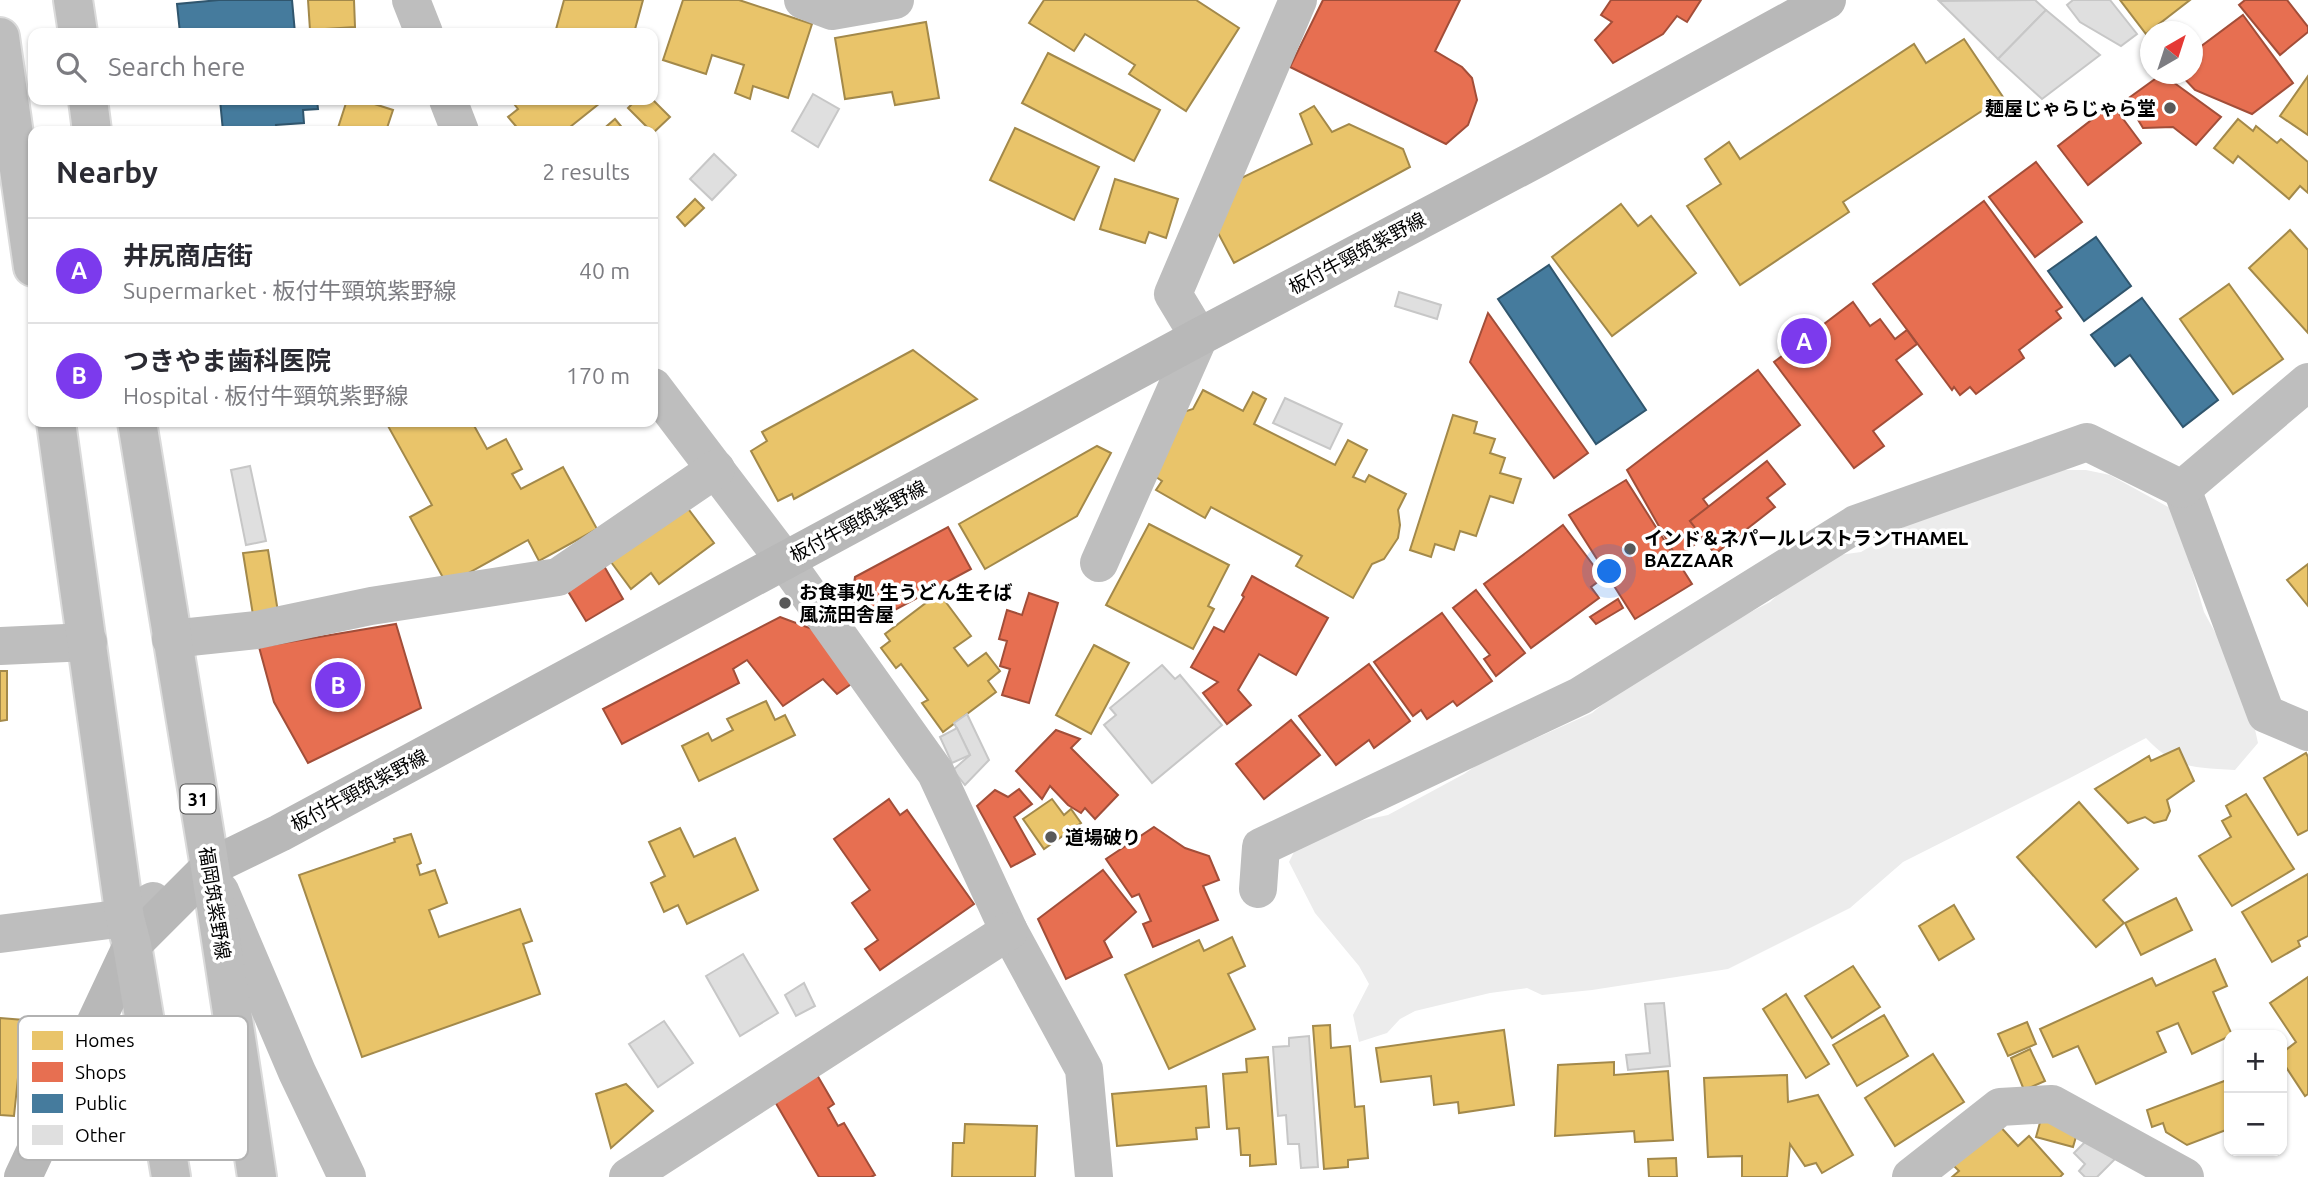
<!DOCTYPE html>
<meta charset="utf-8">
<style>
:root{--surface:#fff;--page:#f2f2f3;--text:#2b2b33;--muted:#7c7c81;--line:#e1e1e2;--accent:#7c3aed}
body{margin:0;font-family:Ubuntu,"Noto Sans JP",sans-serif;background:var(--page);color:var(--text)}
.controls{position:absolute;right:21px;bottom:21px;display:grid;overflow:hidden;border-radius:14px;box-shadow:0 2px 5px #0004}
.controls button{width:63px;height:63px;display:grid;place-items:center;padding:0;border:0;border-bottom:2px solid var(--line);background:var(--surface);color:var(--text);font:35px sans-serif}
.compass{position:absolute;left:2140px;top:21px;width:63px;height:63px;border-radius:50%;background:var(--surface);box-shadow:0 2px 5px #0004;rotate:39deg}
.you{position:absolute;left:1610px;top:572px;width:24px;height:24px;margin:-18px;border:5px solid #fff;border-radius:50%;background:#1a73e8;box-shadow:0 0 0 10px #1a73e833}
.badge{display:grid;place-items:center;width:46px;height:46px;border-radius:50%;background:var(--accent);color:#fff;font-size:23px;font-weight:700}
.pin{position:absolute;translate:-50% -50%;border:4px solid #fff;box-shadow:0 2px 7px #0006}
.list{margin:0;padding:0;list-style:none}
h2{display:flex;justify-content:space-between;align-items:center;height:91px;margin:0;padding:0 28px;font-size:30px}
h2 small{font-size:23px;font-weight:400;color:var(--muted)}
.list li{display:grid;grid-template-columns:46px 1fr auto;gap:21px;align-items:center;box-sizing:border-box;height:105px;padding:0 28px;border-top:2px solid var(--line)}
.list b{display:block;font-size:26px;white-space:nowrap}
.list p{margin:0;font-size:23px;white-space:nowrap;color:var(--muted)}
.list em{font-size:23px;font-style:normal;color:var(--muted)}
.icon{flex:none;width:38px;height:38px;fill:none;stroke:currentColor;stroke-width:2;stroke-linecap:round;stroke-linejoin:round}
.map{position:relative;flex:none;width:2308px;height:1177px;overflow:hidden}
.search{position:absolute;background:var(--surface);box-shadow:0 2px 5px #0004;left:28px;top:28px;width:630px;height:77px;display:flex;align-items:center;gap:18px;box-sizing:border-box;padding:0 24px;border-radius:14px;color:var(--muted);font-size:26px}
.panel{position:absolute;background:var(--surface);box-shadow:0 2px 5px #0004;left:28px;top:126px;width:630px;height:301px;border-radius:14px}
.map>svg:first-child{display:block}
.green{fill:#ececec}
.homes{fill:#e9c46a;stroke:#a3894a;stroke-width:2}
.shops{fill:#e76f51;stroke:#a24e39;stroke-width:2}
.public{fill:#457b9d;stroke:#30566e;stroke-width:2}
.building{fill:#dfdfdf;stroke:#c7c7c7;stroke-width:2}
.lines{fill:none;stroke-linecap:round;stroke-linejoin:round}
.primary-casing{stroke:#dbdbdb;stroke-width:42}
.minor{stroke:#bebebe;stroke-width:38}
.tertiary{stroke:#bebebe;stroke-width:38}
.secondary{stroke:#b8b8b8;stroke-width:38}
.primary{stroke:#bebebe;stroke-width:38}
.poi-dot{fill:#595959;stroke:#fff;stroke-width:2.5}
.labels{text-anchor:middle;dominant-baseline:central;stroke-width:7;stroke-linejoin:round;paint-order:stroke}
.shield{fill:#fff;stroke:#4c4c4c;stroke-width:2}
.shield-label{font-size:18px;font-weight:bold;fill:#000}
.poi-label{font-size:19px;font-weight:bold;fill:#000;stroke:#fff;text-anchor:start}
.street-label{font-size:19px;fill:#000;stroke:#fff}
.key{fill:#fff;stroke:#b2b2b2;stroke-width:2}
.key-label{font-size:19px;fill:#000}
</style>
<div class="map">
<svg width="2308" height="1177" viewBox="0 0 2308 1177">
<rect width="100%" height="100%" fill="#fff"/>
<!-- green -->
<path class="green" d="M2053 470H2086L2110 475 2170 508 2185 546 2204 612 2246 689 2258 743 2235 770C2194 767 2176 770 2146 738L2070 778 1903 862 1850 908 1728 969 1592 990 1542 995 1527 988 1490 993 1415 1011 1400 1019 1387 1033 1359 1042 1353 1015 1369 984 1359 966 1315 913 1289 862 1300 840 1350 823 1388 815 1464 774 1496 752 1523 744 1592 713 1618 692 1714 631 1770 602 1814 561 1839 555 1861 552 1909 524Z"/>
<!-- homes -->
<g class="homes">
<polygon points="308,0 354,0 355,27 310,30"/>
<polygon points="564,0 643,0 634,33 555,33"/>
<polygon points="683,0 739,0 812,24 788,98 753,86 750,99 735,93 744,65 712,55 706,74 663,60"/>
<polygon points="1044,0 1196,0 1239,28 1186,111 1129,74 1135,65 1085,34 1074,51 1029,23"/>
<polygon points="2120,0 2190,0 2146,34"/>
<polygon points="926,22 939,98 895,105 892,92 845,99 835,38"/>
<polygon points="1964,39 2003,97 1843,202 1849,212 1740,285 1687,206 1721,184 1705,159 1729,142 1740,159 1914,44 1926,63"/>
<polygon points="1048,53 1160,110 1134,161 1022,103"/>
<polygon points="2308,76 2308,135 2280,116"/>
<polygon points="347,100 362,100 393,110 386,131 337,131"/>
<polygon points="511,100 598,100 600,103 565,131 520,131 508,117 518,109"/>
<polygon points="636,100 653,100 670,117 653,133 628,108"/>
<polygon points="1314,106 1332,132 1349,124 1403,149 1410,167 1234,263 1217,231 1233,182 1312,144 1300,114"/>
<polygon points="615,119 625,131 601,131"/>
<polygon points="2238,119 2253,131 2256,126 2277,143 2281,139 2308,162 2308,193 2300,186 2289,199 2238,156 2233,163 2214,148"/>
<polygon points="1015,128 1099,167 1074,220 990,180"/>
<polygon points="1115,179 1178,199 1166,238 1149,232 1145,243 1100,229"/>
<polygon points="695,199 704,208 685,226 677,217"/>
<polygon points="1621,204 1638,226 1651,216 1696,273 1612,336 1552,257"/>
<polygon points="2290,230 2308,250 2308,333 2249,268"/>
<polygon points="2229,284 2283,359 2233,394 2180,319"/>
<polygon points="913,350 977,399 794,499 792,494 778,501 751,451 767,441 762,432"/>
<polygon points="1203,390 1243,411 1253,392 1266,399 1254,424 1335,465 1348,440 1367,450 1353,477 1365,482 1369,475 1406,494 1398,510 1400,525 1398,538 1384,559 1372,564 1353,598 1296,566 1302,556 1211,507 1205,518 1156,490 1162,481 1153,475 1180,413 1193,409"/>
<polygon points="1453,415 1477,422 1474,433 1495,439 1490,453 1505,458 1500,473 1521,479 1513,503 1490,496 1476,536 1460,531 1454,550 1435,544 1431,557 1410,550"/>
<polygon points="395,422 420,422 422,425 428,422 472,422 487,449 506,439 522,469 512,474 521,489 563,467 597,529 539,561 528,540 447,585 410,517 432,505 388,426"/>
<polygon points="1097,446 1111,453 1077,516 985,569 959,524"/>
<polygon points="686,506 714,543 659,584 651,573 631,589 611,562"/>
<polygon points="1149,524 1229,565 1208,606 1214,609 1193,649 1106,605"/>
<polygon points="268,550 278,612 253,615 243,553"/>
<polygon points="2308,564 2308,606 2287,580"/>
<polygon points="939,593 971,636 954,648 968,666 986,653 1000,671 988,681 996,692 943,732 922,703 928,700 901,664 896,668 881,648 890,641 885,634"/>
<polygon points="1094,645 1129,663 1091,734 1056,715"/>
<polygon points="0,671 7,671 7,720 0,721"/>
<polygon points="766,701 775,720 785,715 795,735 699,781 682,746 708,733 712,741 733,730 727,719"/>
<polygon points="2179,748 2194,781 2167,800 2170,811 2166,820 2154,823 2145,817 2128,823 2095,789 2149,756 2151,761"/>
<polygon points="2306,753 2308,757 2308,830 2298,835 2264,778"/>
<polygon points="2246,794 2294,869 2232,906 2199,856 2231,837 2222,821 2231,816 2226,806"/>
<polygon points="1052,799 1064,815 1071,809 1081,823 1044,849 1023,819"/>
<polygon points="2079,802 2138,869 2103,900 2124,923 2096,947 2017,857"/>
<polygon points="680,828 694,857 735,838 758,890 687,924 678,905 664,912 651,883 665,876 649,842"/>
<polygon points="411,834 421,863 417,865 420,875 435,870 447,903 429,910 439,937 520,909 532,941 523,944 540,994 362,1057 299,875 395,842 394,839"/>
<polygon points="2308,874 2308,936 2298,941 2300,946 2272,962 2242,912"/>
<polygon points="2176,898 2192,930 2141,955 2125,923"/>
<polygon points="1954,905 1974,939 1939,960 1919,926"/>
<polygon points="1232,937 1245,966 1228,974 1255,1029 1169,1069 1125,975 1199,940 1204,951"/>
<polygon points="2215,959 2227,986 2213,992 2232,1035 2192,1054 2178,1023 2157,1032 2166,1052 2096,1084 2078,1046 2053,1057 2040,1029 2152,978 2156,986"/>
<polygon points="1853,966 1880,1007 1832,1038 1805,996"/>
<polygon points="2308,977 2308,1094 2305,1096 2282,1061 2282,1053 2296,1042 2270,1003"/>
<polygon points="1786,994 1829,1064 1806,1078 1763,1009"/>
<polygon points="1884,1015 1908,1056 1857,1086 1833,1045"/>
<polygon points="0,1018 24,1020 14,1116 0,1115"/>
<polygon points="2027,1022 2036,1044 2008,1056 1998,1034"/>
<polygon points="1330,1025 1331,1048 1350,1046 1355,1107 1364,1106 1368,1158 1348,1160 1348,1167 1324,1169 1313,1026"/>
<polygon points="1504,1030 1514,1105 1459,1113 1458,1102 1434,1105 1431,1076 1381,1082 1376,1048"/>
<polygon points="2030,1049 2045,1081 2024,1090 2011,1058"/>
<polygon points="1933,1054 1964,1102 1895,1146 1865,1098"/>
<polygon points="1268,1057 1276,1164 1250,1166 1250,1155 1241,1155 1239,1128 1227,1129 1223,1074 1247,1072 1246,1059"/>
<polygon points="1614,1062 1614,1075 1668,1071 1673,1140 1635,1142 1634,1131 1555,1136 1558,1065"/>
<polygon points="1787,1075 1788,1102 1818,1095 1853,1155 1822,1173 1816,1163 1805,1166 1790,1144 1787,1177 1742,1177 1742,1156 1708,1157 1704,1078"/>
<polygon points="2227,1080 2229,1109 2226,1130 2187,1145 2166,1132 2163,1123 2152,1127 2147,1110"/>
<polygon points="626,1084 653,1111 611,1148 596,1094"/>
<polygon points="1206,1086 1209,1127 1196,1128 1197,1139 1117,1146 1112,1094"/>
<polygon points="2041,1119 2078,1130 2073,1147 2036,1137"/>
<polygon points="1997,1123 2018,1146 2029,1136 2063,1174 2060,1177 1952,1177 1959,1171 1952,1164"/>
<polygon points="965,1124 1037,1126 1035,1177 952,1177 953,1143 964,1143"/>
<polygon points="1676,1158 1677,1177 1649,1177 1648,1159"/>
</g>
<!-- shops -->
<g class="shops">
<polygon points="1323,0 1460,0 1435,51 1462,67 1472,78 1477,100 1468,125 1446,144 1290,67"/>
<polygon points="1611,0 1701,0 1687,22 1677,16 1663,34 1613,63 1595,40 1612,22 1601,15"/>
<polygon points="2245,0 2287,0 2308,27 2308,32 2280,55 2239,5"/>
<polygon points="2243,15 2293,83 2252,114 2195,90 2180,74 2192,74 2192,53"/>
<polygon points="2162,74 2221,117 2196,145 2173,127 2143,128 2126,100"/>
<polygon points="2112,104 2141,143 2088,185 2058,146"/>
<polygon points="2036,162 2082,222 2035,257 1989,197"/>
<polygon points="1984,201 2062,307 2056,311 2061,318 2019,350 2024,358 1976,394 1970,387 1960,395 1954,387 1952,390 1873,284"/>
<polygon points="1853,302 1870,326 1880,319 1895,339 1907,330 1917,344 1896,360 1922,394 1873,431 1884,446 1854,468 1774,362"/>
<polygon points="1488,313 1588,453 1554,478 1470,362"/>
<polygon points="1758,370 1800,425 1703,499 1709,507 1690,521 1703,538 1677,558 1627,470"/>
<polygon points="1767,461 1785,484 1767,498 1775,507 1715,554 1690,521"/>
<polygon points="1626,480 1692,584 1635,619 1569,515"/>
<polygon points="1563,525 1603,578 1591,587 1599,598 1531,648 1484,584"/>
<polygon points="948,527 971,569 867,625 852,597 855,577"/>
<polygon points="604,566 623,599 586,621 566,588"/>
<polygon points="1252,576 1328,618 1296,675 1259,654 1238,690 1251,705 1227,724 1203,693 1218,682 1191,667 1214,627 1224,632 1244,597 1242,595"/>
<polygon points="1476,590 1525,653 1496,676 1484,659 1490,655 1453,608"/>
<polygon points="1029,593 1058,603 1029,703 1002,695 1010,669 1000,666 1007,641 999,639 1007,610 1022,615"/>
<polygon points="1618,599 1623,608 1596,624 1590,617"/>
<polygon points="1442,613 1492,681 1457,706 1453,701 1427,719 1421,710 1413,716 1374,662"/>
<polygon points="780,617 815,630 854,682 837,694 823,679 783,706 747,660 733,669 739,683 622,744 603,709"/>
<polygon points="396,624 421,708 308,763 274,702 259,647"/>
<polygon points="1369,664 1410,721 1374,748 1369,740 1336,765 1299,716"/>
<polygon points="1291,720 1320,755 1264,799 1236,764"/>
<polygon points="1056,730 1080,739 1071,748 1118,795 1095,819 1085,808 1081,813 1068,805 1050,786 1042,799 1016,771"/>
<polygon points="1019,789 1032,804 1014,817 1035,854 1011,867 977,806 995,790 1008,797"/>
<polygon points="889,799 900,815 907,810 974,904 880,970 865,949 878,940 852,903 870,890 834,839"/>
<polygon points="1154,827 1185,848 1209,856 1219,880 1203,886 1218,920 1153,947 1143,924 1151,921 1139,894 1132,897 1106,859"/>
<polygon points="1103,870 1136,912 1104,941 1112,957 1066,979 1038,919"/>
<polygon points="813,1068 834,1104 828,1108 838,1126 844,1123 875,1175 871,1177 819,1177 770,1093"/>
</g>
<!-- public -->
<g class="public">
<polygon points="219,0 292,0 295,33 180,33 177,4"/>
<polygon points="220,100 317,100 318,109 303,110 304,123 276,125 277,131 223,131"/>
<polygon points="2096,237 2131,286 2084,321 2048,271"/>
<polygon points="1549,265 1646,410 1596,444 1498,299"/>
<polygon points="2142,298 2218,400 2183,427 2130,355 2115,366 2091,335"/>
</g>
<!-- building -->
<g class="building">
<polygon points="2035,0 2046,10 1998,59 1939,1"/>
<polygon points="2073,0 2110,0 2137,34 2121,46 2080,22 2067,5"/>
<polygon points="2046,10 2100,55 2042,99 1998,59"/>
<polygon points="813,94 839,109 818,147 792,131"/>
<polygon points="714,154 736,175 712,200 690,179"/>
<polygon points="1399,292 1441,305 1437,319 1395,306"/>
<polygon points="1285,398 1342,424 1330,449 1273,423"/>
<polygon points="250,466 266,541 246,545 231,470"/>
<polygon points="1162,665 1175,679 1180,675 1222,725 1152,783 1104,725 1116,715 1110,708"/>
<polygon points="967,714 989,760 965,785 953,770 970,755 954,723"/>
<polygon points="957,728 970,755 952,763 940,737"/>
<polygon points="743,954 778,1013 740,1036 706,976"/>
<polygon points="804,983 815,1006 796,1016 785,995"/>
<polygon points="1664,1003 1670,1066 1628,1070 1626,1055 1650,1053 1645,1004"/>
<polygon points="664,1021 693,1063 658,1087 629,1044"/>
<polygon points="1309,1036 1318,1167 1301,1168 1299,1144 1288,1144 1286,1115 1278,1116 1273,1047 1289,1046 1289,1038"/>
<polygon points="2094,1133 2117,1157 2097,1177 2085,1177 2079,1171 2085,1164 2074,1153"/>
</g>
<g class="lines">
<!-- primary casing -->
<g class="primary-casing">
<g id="primary">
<polyline points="73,0 78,33"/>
<polyline points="0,37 33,267"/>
<polyline points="88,100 92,131"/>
<polyline points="56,422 125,918 132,945 171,1177"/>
<polyline points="137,422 210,867 257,1177"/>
</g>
</g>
<!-- minor -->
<g class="minor">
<polyline points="411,0 424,33"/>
<polyline points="803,0 832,11 895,0"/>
<polyline points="448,100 460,131"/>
<polyline points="653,387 785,561 936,773 1009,931 1084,1069 1094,1177"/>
<polyline points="2182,489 2266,714 2308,732"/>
<polyline points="1099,563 1199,337 1173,294 1298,0"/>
<polyline points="171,639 257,630 371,606 558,577 716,469"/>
<polyline points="0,646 88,642"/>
<polyline points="1258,889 1261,847 1580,696 1856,524 2087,442 2182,489 2308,382"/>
<polyline points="628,1177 1009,931"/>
<polyline points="1911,1177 2000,1107 2052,1104 2185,1177"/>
</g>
<!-- tertiary -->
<g class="tertiary">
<polyline points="220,891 297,1072 347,1177"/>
<polyline points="0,934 125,918 153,901"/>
</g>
<!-- secondary -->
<polyline class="secondary" points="23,1177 132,945 210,867 280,833 1199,337 1540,157 1827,0"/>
<!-- primary -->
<use href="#primary" class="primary"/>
</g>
<!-- markers -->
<g class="poi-dot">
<circle cx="2170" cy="108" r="7"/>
<circle cx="1630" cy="549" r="7"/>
<circle cx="785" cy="603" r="7"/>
<circle cx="1051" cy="837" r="7"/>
</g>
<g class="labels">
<!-- shield labels -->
<rect class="shield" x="180.5" y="784.5" width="35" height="29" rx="5"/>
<g class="shield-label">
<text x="198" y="799">31</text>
</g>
<!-- poi labels -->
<g class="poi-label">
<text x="2156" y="108" text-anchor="end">麺屋じゃらじゃら堂</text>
<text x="1644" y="538">インド＆ネパールレストランTHAMEL<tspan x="1644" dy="22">BAZZAAR</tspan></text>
<text x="799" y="592">お食事処 生うどん生そば<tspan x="799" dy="22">風流田舎屋</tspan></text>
<text x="1065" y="837">道場破り</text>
</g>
<!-- street labels -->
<g class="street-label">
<text transform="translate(1357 253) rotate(-28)">板付牛頸筑紫野線</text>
<text transform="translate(858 521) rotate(-28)">板付牛頸筑紫野線</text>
<text transform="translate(359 790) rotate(-28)">板付牛頸筑紫野線</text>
<text transform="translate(215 903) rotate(81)">福岡筑紫野線</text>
</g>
</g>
<!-- legend -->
<rect x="18" y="1016" width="230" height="144" rx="10" class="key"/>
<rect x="32" y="1031" width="31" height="19" fill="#e9c46a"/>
<rect x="32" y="1062" width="31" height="20" fill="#e76f51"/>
<rect x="32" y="1094" width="31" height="19" fill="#457b9d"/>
<rect x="32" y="1125" width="31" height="20" fill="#dfdfdf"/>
<g class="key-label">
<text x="75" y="1047">Homes</text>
<text x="75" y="1079">Shops</text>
<text x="75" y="1110">Public</text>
<text x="75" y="1142">Other</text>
</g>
</svg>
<div class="controls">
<button>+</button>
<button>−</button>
</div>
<svg class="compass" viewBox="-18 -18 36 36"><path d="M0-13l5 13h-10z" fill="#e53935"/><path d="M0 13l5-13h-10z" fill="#7c7c81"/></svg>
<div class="you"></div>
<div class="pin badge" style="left:1804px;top:341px">A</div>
<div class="pin badge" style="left:338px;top:685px">B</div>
<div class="search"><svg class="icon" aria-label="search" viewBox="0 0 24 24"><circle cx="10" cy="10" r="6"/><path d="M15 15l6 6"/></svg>Search here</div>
<section class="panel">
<h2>Nearby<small>2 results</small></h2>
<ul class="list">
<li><span class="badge">A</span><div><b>井尻商店街</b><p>Supermarket · 板付牛頸筑紫野線</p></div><em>40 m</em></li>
<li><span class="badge">B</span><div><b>つきやま歯科医院</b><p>Hospital · 板付牛頸筑紫野線</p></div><em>170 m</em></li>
</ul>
</section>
</div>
